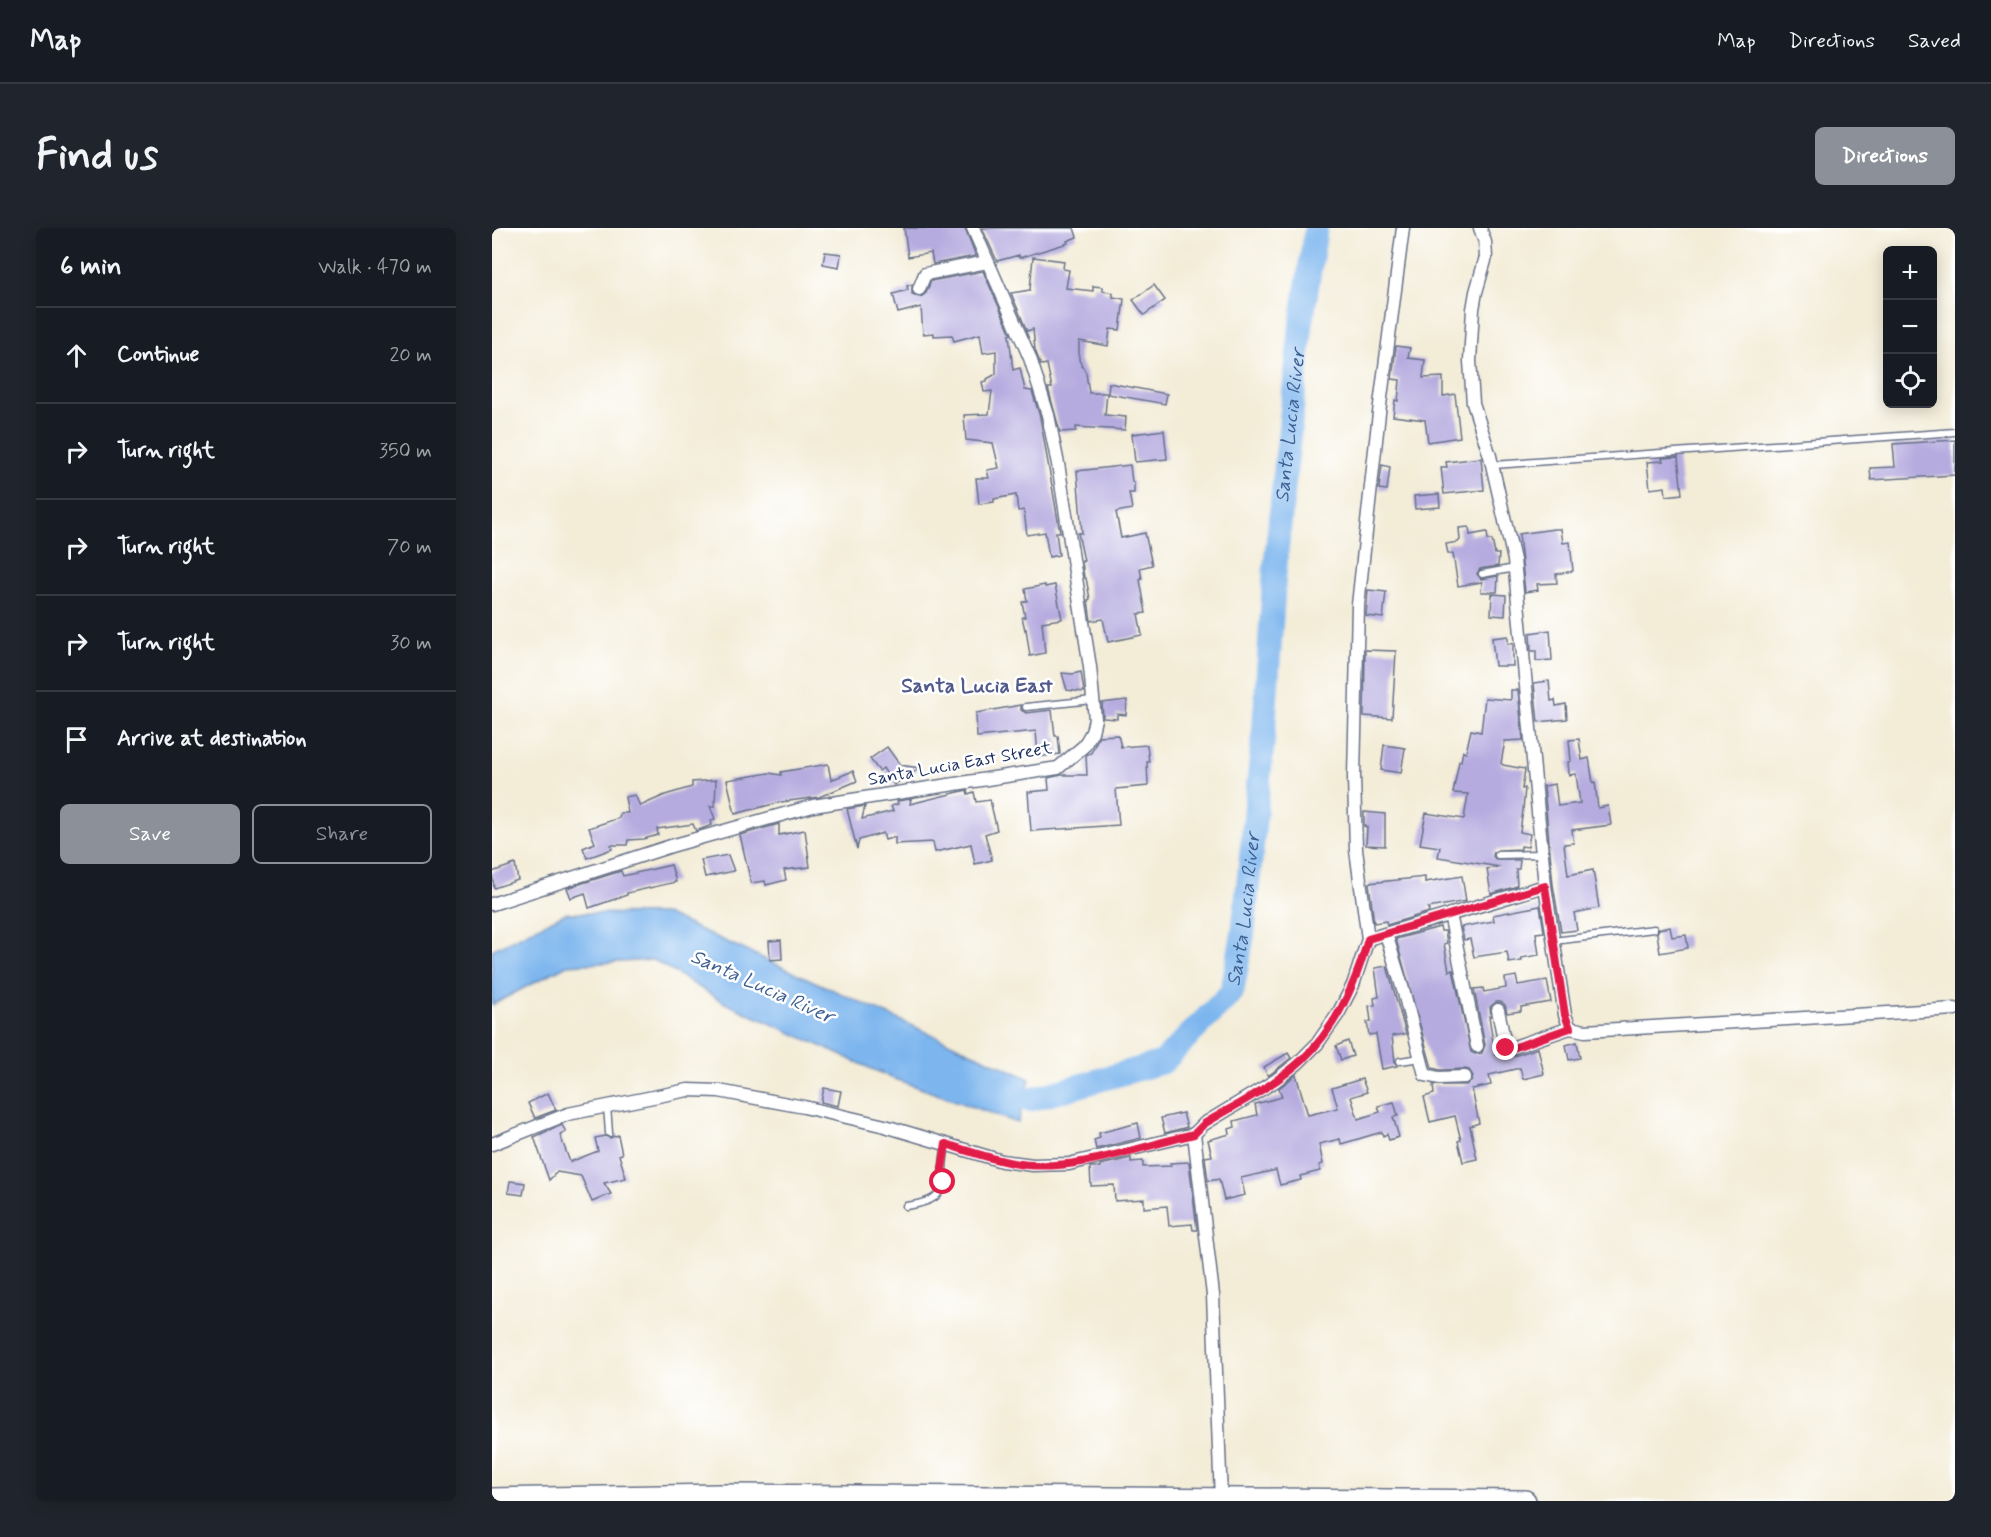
<!DOCTYPE html>
<meta charset="utf-8">
<style>
:root{--surface:#171b24;--page:#20242c;--text:#f1f3f6;--muted:#9ea1a6;--line:#363941;--accent:#8c9099}
body{margin:0;font-family:Mynerve,sans-serif;background:var(--page);color:var(--text)}
.controls{position:absolute;right:18px;top:18px;display:grid;overflow:hidden;border-radius:9px;box-shadow:0 3px 15px #0003}
.controls button{width:54px;height:54px;display:grid;place-items:center;padding:0;border:0;border-bottom:2px solid var(--line);background:var(--surface);color:var(--text);font:30px sans-serif}
.stop{position:absolute;width:18px;height:18px;margin:-14px;border:4px solid #e11d48;border-radius:50%;background:#fff}
.stop.end{background:#e11d48;border-color:#fff;box-shadow:0 2px 6px #0008}
.list{margin:0;padding:0;list-style:none}
h2{display:flex;justify-content:space-between;align-items:center;height:78px;margin:0;padding:0 24px;font-size:26px}
h2 small{font-size:20px;font-weight:400;color:var(--muted)}
.list li{display:grid;grid-template-columns:39px 1fr auto;gap:18px;align-items:center;box-sizing:border-box;height:96px;padding:0 24px;border-top:2px solid var(--line)}
.list b{display:block;font-size:22px;white-space:nowrap}
.list em{font-size:20px;font-style:normal;color:var(--muted)}
.actions{display:flex;gap:12px;padding:18px 24px}
.actions a{flex:1;padding:14px 0;border:2px solid var(--accent);border-radius:9px;text-align:center;font-size:21px;color:var(--accent)}
.actions .main{background:var(--accent);color:#fff}
.icon{flex:none;width:33px;height:33px;fill:none;stroke:currentColor;stroke-width:2;stroke-linecap:round;stroke-linejoin:round}
.map{position:relative;flex:none;width:1463px;height:1273px;overflow:hidden;border-radius:9px}
header{display:flex;align-items:center;gap:36px;box-sizing:border-box;height:84px;padding:0 30px;background:var(--surface);border-bottom:2px solid var(--line)}
header strong{font-size:28px}
nav{display:flex;gap:33px;margin-inline-start:auto;font-size:21px}
.intro{display:flex;align-items:center;justify-content:space-between;box-sizing:border-box;height:144px;padding:0 36px}
h1{margin:0;font-size:42px}
.button{padding:15px 27px;border-radius:9px;background:var(--accent);color:#fff;font-size:21px;font-weight:700}
main{display:flex;gap:36px;padding:0 36px}
aside{flex:1;background:var(--surface);border-radius:9px;box-shadow:0 3px 15px #0003}
.map>svg:first-child{display:block}
.water{fill:#7db6ee;stroke:#4c72a6;stroke-width:1.5}
.lines{fill:none;stroke-linecap:round;stroke-linejoin:round}
.river{stroke:#7db6ee;stroke-width:24}
.building{fill:#b5abdf}
.lane-casing{stroke:#677188;stroke-width:9}
.street-casing{stroke:#677188;stroke-width:15}
.highway-casing{stroke:#677188;stroke-width:24}
.lane{stroke:#fff;stroke-width:6}
.street{stroke:#fff;stroke-width:12}
.highway{stroke:#fff;stroke-width:21}
.route{stroke:#e11d48;stroke-width:8}
.labels{text-anchor:middle;dominant-baseline:central;stroke-width:5;stroke-linejoin:round;paint-order:stroke}
.street-label{font-size:18px;fill:#1b2f5e;stroke:#fff}
.water-label{font-size:20px;font-style:italic;fill:#3d5e90;stroke:#fff}
.quarter-label{font-size:21px;font-weight:bold;fill:#515a8b;stroke:#fff}
</style>
<header>
<strong>Map</strong>
<nav><a>Map</a><a>Directions</a><a>Saved</a></nav>
</header>
<div class="intro"><h1>Find us</h1><a class="button">Directions</a></div>
<main>
<aside>
<h2>6 min<small>Walk · 470 m</small></h2>
<ul class="list">
<li><svg class="icon" aria-label="ahead" viewBox="0 0 24 24"><path d="M12 20V5M6 11l6-6 6 6"/></svg><div><b>Continue</b></div><em>20 m</em></li>
<li><svg class="icon" aria-label="right" viewBox="0 0 24 24"><path d="M7 20v-9h11M14 6l5 5-5 5"/></svg><div><b>Turn right</b></div><em>350 m</em></li>
<li><svg class="icon" aria-label="right" viewBox="0 0 24 24"><path d="M7 20v-9h11M14 6l5 5-5 5"/></svg><div><b>Turn right</b></div><em>70 m</em></li>
<li><svg class="icon" aria-label="right" viewBox="0 0 24 24"><path d="M7 20v-9h11M14 6l5 5-5 5"/></svg><div><b>Turn right</b></div><em>30 m</em></li>
<li><svg class="icon" aria-label="arrive" viewBox="0 0 24 24"><path d="M6 21V4h12l-3 4 3 4H6"/></svg><div><b>Arrive at destination</b></div></li>
</ul>
<div class="actions"><a class="main">Save</a><a>Share</a></div>
</aside>
<div class="map">
<svg width="1463" height="1273" viewBox="0 0 1463 1273">
<rect width="100%" height="100%" fill="#fff"/>
<filter id="ink" filterUnits="userSpaceOnUse"><feTurbulence type="fractalNoise" baseFrequency=".0167" numOctaves="2"/><feDisplacementMap in="SourceGraphic" scale="12" xChannelSelector="R" yChannelSelector="G"/><feConvolveMatrix kernelMatrix="1 2 1 2 8 2 1 2 1" color-interpolation-filters="sRGB"/></filter>
<filter id="wash" filterUnits="userSpaceOnUse"><feTurbulence type="fractalNoise" baseFrequency=".008" numOctaves="4" result="noise"/><feDisplacementMap in="SourceGraphic" scale="24" xChannelSelector="R" yChannelSelector="G"/><feGaussianBlur stdDeviation="1.35" result="paint"/><feColorMatrix in="noise" values="0 0 0 0 0 0 0 0 0 0 0 0 0 0 0 0 0 1.4 0 .05"/><feComposite in="paint" operator="in"/></filter>
<g filter="url(#wash)">
<rect width="100%" height="100%" fill="#f3ecd7"/>
<!-- water -->
<polygon class="water" points="74,685 173,686 538,851 526,895 400,850 233,775 162,732 75,737 0,777 0,722"/>
<g class="lines">
<!-- river -->
<path class="river" id="s1" d="M502 864 537 872 671 834 740 764 751 706 772 501 783 339 809 98 824 0"/>
</g>
<g id="blocks">
<!-- building -->
<g class="building">
<polygon points="412,0 473,0 484,28 441,36 439,25 416,29"/>
<polygon points="490,0 582,0 585,9 575,13 576,15 527,30 527,27 505,33"/>
<polygon points="333,24 349,26 347,39 331,36"/>
<polygon points="541,29 572,33 571,41 577,42 574,60 601,63 601,58 611,59 611,63 621,65 621,69 632,71 628,102 618,101 616,118 587,113 587,132 594,145 597,165 615,165 613,187 634,189 633,202 584,199 584,203 568,204 556,160 560,160 555,136 549,137 543,122 541,101 535,103 519,65 538,62"/>
<polygon points="491,43 519,106 517,107 521,142 528,140 533,162 540,163 548,189 568,304 564,304 567,327 557,329 553,304 535,307 532,282 526,283 524,267 502,271 502,274 487,276 484,250 497,250 495,242 507,240 501,215 474,212 472,187 497,186 500,163 492,164 490,154 495,153 495,151 504,146 504,123 491,125 488,106 462,113 460,107 442,108 442,105 431,106 429,79 406,85 401,66 416,62 415,58 420,56 420,66 429,69 434,65 439,53"/>
<polygon points="662,57 673,72 652,87 641,72"/>
<polygon points="904,118 918,120 916,130 933,132 931,150 951,149 951,168 963,166 968,209 936,214 933,192 901,188 903,172 906,173 908,152 900,151"/>
<polygon points="617,155 675,166 673,176 616,166"/>
<polygon points="672,202 675,231 643,234 640,206"/>
<polygon points="1463,212 1463,247 1379,252 1378,240 1403,239 1401,216"/>
<polygon points="1186,229 1190,266 1174,268 1173,259 1158,261 1155,234 1171,233 1170,230"/>
<polygon points="989,230 992,262 952,266 949,239 955,239 954,234"/>
<polygon points="638,237 640,254 642,254 642,265 637,265 640,281 624,284 629,310 653,305 660,337 648,340 650,351 648,352 654,385 646,386 650,407 616,414 611,391 599,393 596,372 598,371 594,350 592,350 590,333 592,333 586,305 590,305 585,243"/>
<polygon points="890,237 898,239 895,262 887,261"/>
<polygon points="947,266 948,279 923,281 922,268"/>
<polygon points="977,299 978,307 995,304 996,312 1000,312 1003,326 1007,326 1006,338 988,341 985,346 989,351 1006,348 1005,364 989,364 990,354 966,358 961,326 956,326 954,316 966,314 968,312 967,300"/>
<polygon points="1062,301 1069,301 1071,315 1078,314 1081,343 1064,346 1065,355 1045,356 1046,362 1033,364 1027,306"/>
<polygon points="553,357 553,359 563,357 570,391 550,394 553,425 538,428 534,401 533,402 530,389 533,389 530,374 535,373 533,361"/>
<polygon points="876,362 894,364 891,390 874,388"/>
<polygon points="1000,366 1014,367 1013,388 999,387"/>
<polygon points="1058,402 1060,432 1044,433 1044,423 1039,423 1038,405"/>
<polygon points="1016,408 1016,416 1021,415 1021,438 1003,438 1000,410"/>
<polygon points="873,422 904,423 900,490 872,488"/>
<polygon points="589,444 592,464 575,462 570,445 581,446"/>
<polygon points="1057,453 1059,473 1063,472 1064,478 1074,476 1075,491 1046,494 1042,455"/>
<polygon points="1019,462 1026,462 1031,512 1013,513 1009,535 1011,537 1033,541 1030,561 1033,560 1031,582 1028,604 1038,606 1036,619 1029,618 1029,621 1006,622 1002,624 1001,628 1004,632 1028,632 1027,641 1024,641 1025,658 999,666 995,641 1008,639 946,629 948,619 928,616 934,585 972,591 976,566 961,565 967,533 969,533 971,523 974,524 979,502 989,504 993,470 1019,472"/>
<polygon points="635,472 634,487 625,486 625,491 611,490 610,475"/>
<polygon points="529,477 529,482 534,485 560,482 563,508 566,508 568,526 546,529 544,503 485,509 484,485"/>
<polygon points="626,507 629,519 655,517 657,534 655,534 656,558 624,561 627,597 539,603 536,564 557,562 556,550 569,547 595,547 594,527 599,525 607,508"/>
<polygon points="1087,511 1090,532 1097,530 1101,555 1103,554 1106,580 1116,578 1119,597 1080,602 1082,615 1072,616 1076,647 1101,642 1107,680 1082,685 1085,702 1069,704 1061,657 1052,558 1063,556 1066,578 1088,575 1084,546 1077,547 1076,534 1079,533 1077,512"/>
<polygon points="892,517 913,520 909,545 889,542"/>
<polygon points="395,519 408,537 428,540 402,557 391,540 387,543 378,531"/>
<polygon points="336,536 339,552 361,543 365,553 327,569 289,574 243,586 235,552 277,545 289,547 289,544"/>
<polygon points="224,552 223,578 218,578 223,591 219,592 220,597 204,603 201,596 165,601 166,607 152,611 136,612 135,617 119,617 120,621 95,630 91,620 103,615 97,600 127,590 128,585 136,585 133,569 143,567 148,578 173,567 200,559 200,554"/>
<polygon points="475,562 476,566 482,564 484,574 498,572 505,602 493,606 500,632 483,636 479,616 443,624 441,614 403,616 403,609 393,612 391,605 367,612 365,621 355,581 373,578 370,591 401,583 399,578 406,576 405,573 419,571 418,576"/>
<polygon points="872,584 893,586 893,618 874,617 875,599 872,598"/>
<polygon points="287,596 287,607 313,602 318,639 292,642 294,652 274,657 273,653 259,655 248,607"/>
<polygon points="236,627 242,643 213,649 209,632"/>
<polygon points="23,636 26,652 2,660 0,644"/>
<polygon points="179,637 184,654 135,665 135,667 97,680 93,665 79,670 75,660 129,643 131,648"/>
<polygon points="970,648 974,673 936,680 937,684 895,697 894,693 882,695 877,655 933,649 933,654"/>
<polygon points="1048,678 1052,704 1044,705 1047,727 1029,730 1030,733 1017,735 1015,724 982,729 978,711 972,712 969,699 1002,693 1001,687"/>
<polygon points="948,699 949,703 953,703 955,715 952,716 957,743 961,742 979,824 983,826 990,825 993,817 982,761 991,760 992,764 1014,760 1013,750 1024,748 1026,757 1055,752 1059,774 1029,779 1029,783 1015,785 1013,777 1009,774 1004,774 998,779 999,788 997,788 1003,827 1009,826 1019,829 1046,820 1052,846 1031,851 1028,840 997,847 999,857 980,861 987,895 978,898 985,931 971,934 966,913 969,912 963,888 938,894 932,869 942,866 941,857 974,857 980,853 981,848 977,842 973,841 948,842 940,840 904,711"/>
<polygon points="1178,699 1180,709 1194,707 1196,720 1168,725 1165,705 1167,701"/>
<polygon points="289,712 290,731 278,732 277,713"/>
<polygon points="895,738 914,806 900,808 903,834 905,838 890,841 884,806 877,807 875,794 879,793 877,778 883,777 882,770 887,769 883,740"/>
<polygon points="856,813 861,828 849,832 844,818"/>
<polygon points="1085,814 1088,830 1077,832 1074,817"/>
<polygon points="796,825 799,830 776,848 772,839"/>
<polygon points="804,847 816,887 846,880 840,860 870,851 875,864 859,869 866,891 888,884 886,878 902,874 906,888 901,889 907,909 897,912 895,906 891,908 890,904 849,916 848,911 827,916 831,936 827,937 828,943 808,948 809,952 788,957 784,942 749,950 753,967 732,972 727,951 716,953 713,929 720,928 716,912 738,906 737,901 743,899 742,893 765,887 763,876 790,869 787,860"/>
<polygon points="332,860 349,863 346,878 329,874"/>
<polygon points="56,865 64,882 43,890 36,875"/>
<polygon points="691,885 695,899 673,905 669,890"/>
<polygon points="646,895 649,910 604,921 602,912 608,910 607,905"/>
<polygon points="70,897 74,904 68,907 78,934 106,923 103,910 113,908 118,910 126,907 130,926 127,927 134,950 112,955 119,966 100,974 89,948 65,944 57,952 42,909"/>
<polygon points="639,930 639,934 651,933 651,939 679,938 678,935 697,934 705,1002 701,1002 700,996 677,998 675,978 652,980 652,971 623,973 622,957 599,958 598,939 608,939 608,937"/>
<polygon points="18,953 33,955 31,967 16,965"/>
</g>
</g>
</g>
<g filter="url(#ink)">
<use href="#blocks" fill-opacity="0" stroke="#677188" stroke-width="1.5"/>
<g class="lines">
<!-- lane casing -->
<g class="lane-casing">
<g id="lane">
<polyline points="1001,237 1463,204"/>
<polyline points="990,346 1023,340"/>
<polyline points="534,479 601,472"/>
<polyline points="1006,627 1050,626"/>
<polyline points="1061,713 1162,701"/>
<polyline points="908,833 929,830"/>
<polyline points="115,878 117,905"/>
<path d="M414 978C464 971 445 955 454 917"/>
</g>
</g>
<!-- street casing -->
<g class="street-casing">
<g id="street">
<polyline points="988,0 993,14 994,29 984,64 981,81 978,133 981,175 998,228 1022,332 1053,658 1073,787 1078,800 1093,803 1463,781"/>
<polyline points="427,61 433,46 495,34"/>
<polyline points="0,676 179,618 321,578 566,540 592,518 600,504 603,491 598,439 566,236 556,187 538,130 481,0"/>
<polyline points="958,686 985,818"/>
<polyline points="894,706 912,765 933,847 947,850 973,849"/>
<polyline points="876,711 1053,658"/>
<polyline points="1006,782 1013,817 1016,821 1078,800"/>
<polyline points="0,916 76,886 196,862 227,863 312,879 393,898 510,933 541,937 577,936 702,906"/>
<polyline points="729,1272 721,1067 702,906 712,896 783,853 806,835 825,816 846,786 861,757 876,711 864,622 862,549 866,377 887,185 911,0"/>
</g>
</g>
<!-- highway casing -->
<g class="highway-casing">
<polyline id="highway" points="0,1271 229,1267 1033,1273"/>
</g>
<!-- lane -->
<use href="#lane" class="lane"/>
<!-- street -->
<use href="#street" class="street"/>
<!-- highway -->
<use href="#highway" class="highway"/>
</g>
</g>
<g class="lines" filter="url(#ink)">
<!-- route -->
<path class="route" d="M451 954 450 941 454 916C476 923 499 931 521 935 578 946 647 919 702 906L712 896C745 876 782 858 811 831 845 799 864 755 876 711L1053 658 1073 787 1078 800 1018 821 1014 820"/>
</g>
<g class="labels">
<!-- street labels -->
<g class="street-label">
<text transform="translate(468 536) rotate(-10)">Santa Lucia East Street</text>
</g>
<!-- water labels -->
<g class="water-label">
<text stroke="none"><textPath href="#s1" startOffset="843">Santa Lucia River</textPath></text>
<text stroke="none"><textPath href="#s1" startOffset="357">Santa Lucia River</textPath></text>
<text transform="translate(270 759) rotate(24)">Santa Lucia River</text>
</g>
<!-- quarter labels -->
<g class="quarter-label">
<text x="485" y="458">Santa Lucia East</text>
</g>
</g>
</svg>
<div class="controls">
<button>+</button>
<button>−</button>
<button><svg class="icon" aria-label="locate" viewBox="0 0 24 24"><circle cx="12" cy="12" r="6"/><path d="M12 2v4M12 18v4M2 12h4M18 12h4"/></svg></button>
</div>
<div class="stop" style="left:451px;top:954px"></div>
<div class="stop end" style="left:1014px;top:820px"></div>
</div>
</main>
